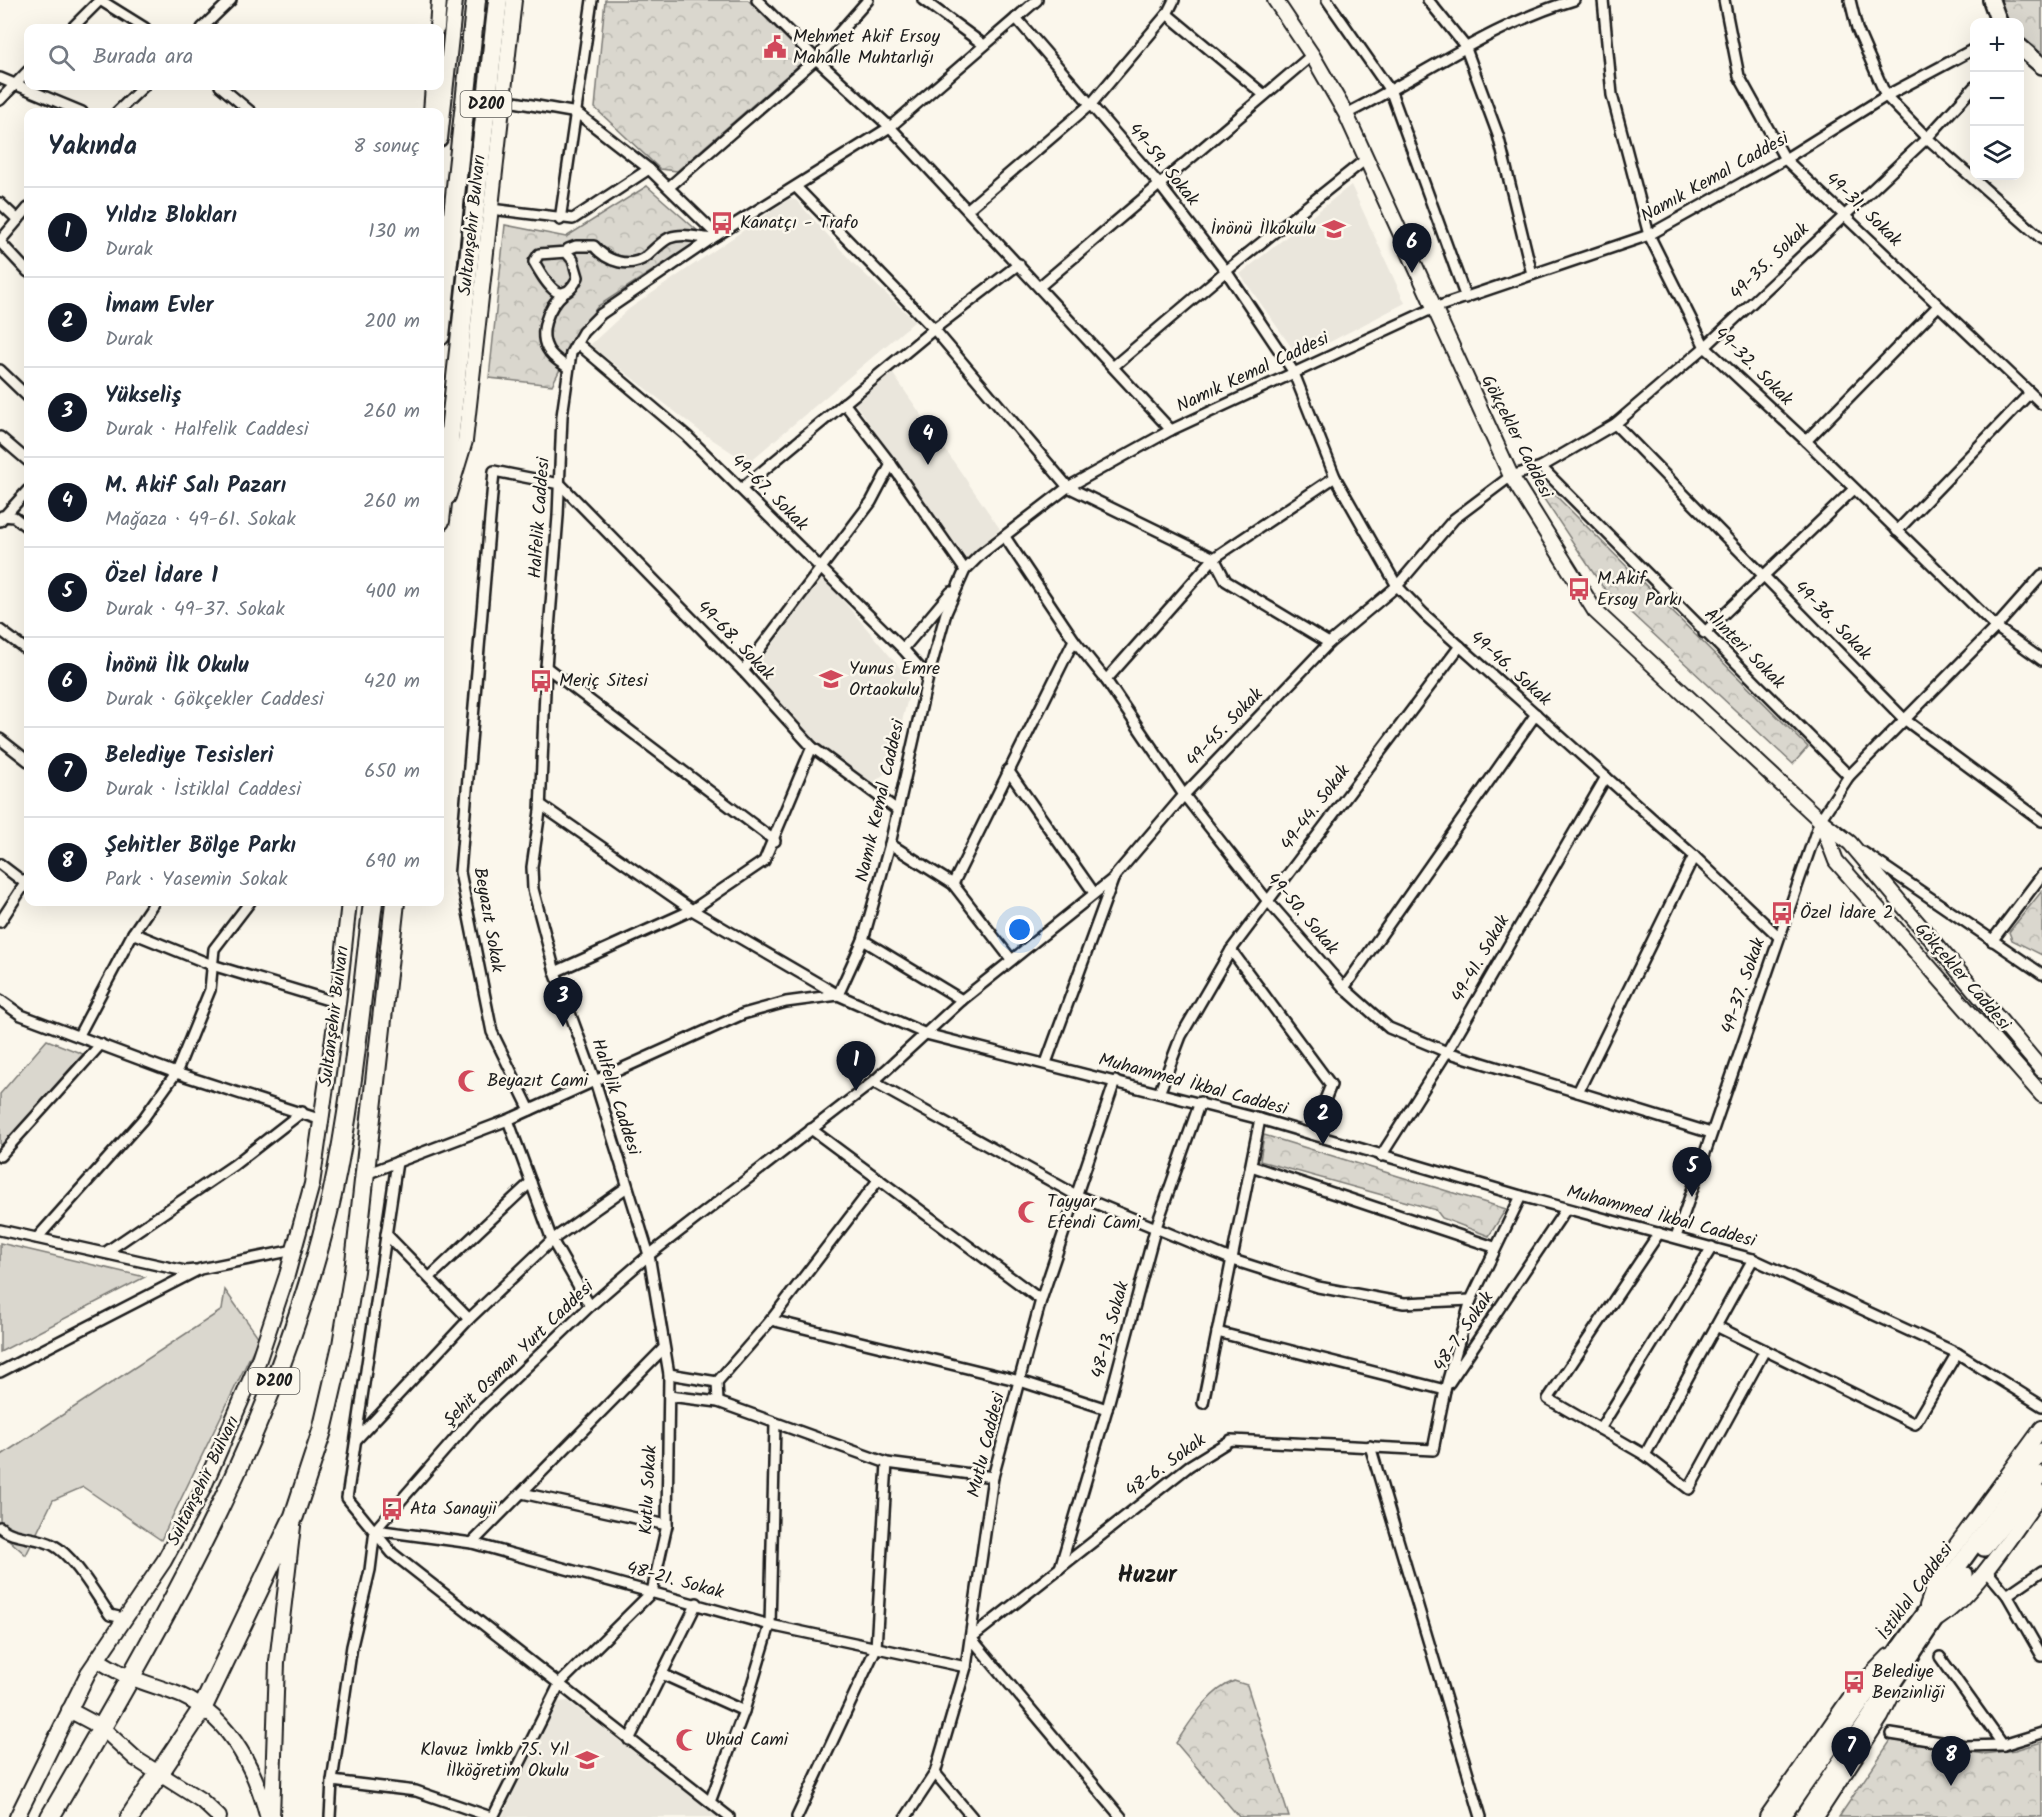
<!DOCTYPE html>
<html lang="tr">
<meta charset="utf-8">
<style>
:root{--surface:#fff;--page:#f6f6f7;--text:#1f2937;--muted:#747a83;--line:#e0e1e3;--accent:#111827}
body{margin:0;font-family:Kalam,sans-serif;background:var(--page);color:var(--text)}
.controls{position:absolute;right:18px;top:18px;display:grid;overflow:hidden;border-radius:12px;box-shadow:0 6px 24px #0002}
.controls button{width:54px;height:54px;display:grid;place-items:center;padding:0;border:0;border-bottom:2px solid var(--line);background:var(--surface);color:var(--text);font:30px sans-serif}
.you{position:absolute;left:1020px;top:930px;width:21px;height:21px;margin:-15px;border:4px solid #fff;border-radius:50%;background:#1a73e8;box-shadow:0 0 0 9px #1a73e833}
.badge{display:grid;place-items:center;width:39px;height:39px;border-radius:50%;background:var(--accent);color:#fff;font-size:20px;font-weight:700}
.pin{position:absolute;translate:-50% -50px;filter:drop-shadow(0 2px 3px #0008)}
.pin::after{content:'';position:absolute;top:32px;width:21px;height:18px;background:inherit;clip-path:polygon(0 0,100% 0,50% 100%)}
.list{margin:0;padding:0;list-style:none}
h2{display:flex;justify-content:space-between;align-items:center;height:78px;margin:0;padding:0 24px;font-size:26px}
h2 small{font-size:20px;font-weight:400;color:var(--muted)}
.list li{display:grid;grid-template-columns:39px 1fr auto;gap:18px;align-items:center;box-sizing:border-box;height:90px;padding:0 24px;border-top:2px solid var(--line)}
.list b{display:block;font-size:22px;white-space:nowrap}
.list p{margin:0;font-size:20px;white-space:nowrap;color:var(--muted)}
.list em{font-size:20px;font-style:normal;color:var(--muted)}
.icon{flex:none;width:33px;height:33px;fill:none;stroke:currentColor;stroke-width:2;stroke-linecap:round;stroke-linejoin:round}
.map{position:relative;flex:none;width:2042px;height:1817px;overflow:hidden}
.search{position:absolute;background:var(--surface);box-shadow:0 6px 24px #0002;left:24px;top:24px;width:420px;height:66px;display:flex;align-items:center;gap:15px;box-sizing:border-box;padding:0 21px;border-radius:12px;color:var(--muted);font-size:22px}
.panel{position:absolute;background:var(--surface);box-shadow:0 6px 24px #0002;left:24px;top:108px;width:420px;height:798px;border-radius:12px}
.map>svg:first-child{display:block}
.built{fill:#eae6dc}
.grass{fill:#dad7ce;stroke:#7b7a75;stroke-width:1.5}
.park{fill:url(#park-crowns);stroke:#7b7a75;stroke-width:1.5}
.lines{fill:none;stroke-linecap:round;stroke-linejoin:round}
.street-casing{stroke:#1c1c1c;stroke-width:14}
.secondary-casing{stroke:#1c1c1c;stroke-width:18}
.primary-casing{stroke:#1c1c1c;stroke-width:20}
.highway-casing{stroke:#1c1c1c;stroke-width:22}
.street{stroke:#fbf7ec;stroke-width:9}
.secondary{stroke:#fbf7ec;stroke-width:14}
.primary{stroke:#fbf7ec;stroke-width:15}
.highway{stroke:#fbf7ec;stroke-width:18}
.labels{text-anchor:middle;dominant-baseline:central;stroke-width:5;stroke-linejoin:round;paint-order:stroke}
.shield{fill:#fbf7ec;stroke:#5f5e5a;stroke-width:1.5}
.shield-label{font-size:16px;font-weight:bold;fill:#1c1c1c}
.poi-label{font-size:18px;fill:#1c1c1c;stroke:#fbf7ec;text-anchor:start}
.street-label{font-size:18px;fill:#1c1c1c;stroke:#fbf7ec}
.district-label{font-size:24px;font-weight:bold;fill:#1c1c1c;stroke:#fbf7ec}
</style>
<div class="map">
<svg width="2042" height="1817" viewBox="0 0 2042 1817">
<defs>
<pattern id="park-crowns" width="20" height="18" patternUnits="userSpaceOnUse" patternTransform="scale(1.5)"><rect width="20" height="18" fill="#dad7ce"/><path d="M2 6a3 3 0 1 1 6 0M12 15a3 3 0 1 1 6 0" fill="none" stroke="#bab8b0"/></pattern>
</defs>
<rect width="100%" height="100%" fill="#fbf7ec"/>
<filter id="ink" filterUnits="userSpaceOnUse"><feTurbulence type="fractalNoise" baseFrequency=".0167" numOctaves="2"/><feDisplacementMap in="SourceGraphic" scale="12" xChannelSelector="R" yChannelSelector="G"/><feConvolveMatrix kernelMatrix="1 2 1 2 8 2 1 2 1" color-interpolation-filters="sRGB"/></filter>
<g filter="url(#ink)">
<!-- built -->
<g class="built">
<polygon points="1351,185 1405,303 1299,358 1240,274"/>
<polygon points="789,199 796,200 853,263 915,321 748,463 701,432 590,345 629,309"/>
<polygon points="891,371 1000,529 966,558 854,402"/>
<polygon points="823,577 912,682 890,769 870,786 824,756 750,675"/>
<polygon points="568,1701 718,1817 502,1817 557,1702"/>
</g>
<!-- grass -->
<g class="grass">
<polygon points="47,1040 83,1054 0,1148 0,1094"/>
<polygon points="0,1243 145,1277 0,1352"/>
<polygon points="225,1290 259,1338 161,1540 83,1487 53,1500 26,1555 0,1532 0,1456 222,1310"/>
</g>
<!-- park -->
<g class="park">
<polygon points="605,0 748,0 807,58 677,171 660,169 595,108"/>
<polygon points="1997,0 2042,0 2042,58 2020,40 2020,22 2006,22"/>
<polygon points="647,186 700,233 698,241 598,306 581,329 552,385 489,378 505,225 566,237"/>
<polygon points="1543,483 1808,747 1793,764 1602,586 1538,490"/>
<polygon points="2042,891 2042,955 2012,940 2009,932"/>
<polygon points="1264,1135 1506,1209 1489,1236 1442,1218 1436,1210 1260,1161"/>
<path d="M1234 1681 1247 1685 1289 1817H1239L1176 1743C1191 1721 1208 1691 1234 1681Z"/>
<polygon points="1891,1740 1984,1754 2015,1750 2042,1742 2042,1817 1839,1817"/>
</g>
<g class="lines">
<!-- street casing -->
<g class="street-casing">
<g id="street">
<polyline points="100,0 145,28"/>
<polyline points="757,0 816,59 890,127 1171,430"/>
<polyline points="923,0 984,45"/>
<polyline points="1327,0 1391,92 1466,298"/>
<polyline points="1428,0 1465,46 1498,135 1532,274"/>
<polyline points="1603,0 1612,95 1649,235 1705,347 1806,441 1996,627 2042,660"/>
<polyline points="1724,0 1739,76 1785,159 2042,404"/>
<polyline points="1850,0 1857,29 1886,96 1927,138 2042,239"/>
<polyline points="1167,14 1263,94"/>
<polyline points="1016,18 1159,184 1226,271 1293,371 1335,477 1397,586 1424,614 1694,856 1778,936"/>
<polyline points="72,28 100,0"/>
<polyline points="202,28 231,0"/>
<polyline points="0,78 82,112"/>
<polyline points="220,86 251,112"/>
<polyline points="0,100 28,71"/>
<polyline points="503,100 577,113 649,169 717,235"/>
<polyline points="117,112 144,86"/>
<path d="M1346 114C1422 76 1491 25 1574 0"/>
<polyline points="669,187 816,59 868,0"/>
<polyline points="796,187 934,329 1068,487 1214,558 1226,581 1329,643"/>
<polyline points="0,203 18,220"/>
<polyline points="491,209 573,219 649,169"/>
<polyline points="968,209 1092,103 1167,14 1174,0"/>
<polyline points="560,220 592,0"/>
<polyline points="0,241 28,208"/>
<polyline points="0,242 28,272"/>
<path d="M567 252 539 254 534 262C545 280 561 313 578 277L573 260 567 253 568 249 576 246H594C607 262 630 269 647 256 654 250 661 242 669 238 682 233 698 237 711 239"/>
<polyline points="1039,287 1312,55"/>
<path d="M565 292C548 306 534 337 553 356 557 360 563 364 568 368"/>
<polyline points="577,343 687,436 903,649 928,677"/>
<polyline points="1114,366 1226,271 1366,159"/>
<polyline points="0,370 28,397"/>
<polyline points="844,403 891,464 965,570"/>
<polyline points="1615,424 1904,719 2042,821"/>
<polyline points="0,437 28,461"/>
<polyline points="1806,441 1938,306"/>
<polyline points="1541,467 1849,776"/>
<polyline points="741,489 934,329 1019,264"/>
<polyline points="2,516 14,517 28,528"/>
<polyline points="0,521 28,490"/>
<polyline points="1897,531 2030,393"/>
<polyline points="1005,537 1074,640 1106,680 1184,795 1267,900 1344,988 1389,1028 1447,1052 1711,1133"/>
<polyline points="0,630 28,651"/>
<polyline points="1704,633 1854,489"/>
<polyline points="903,649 951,592"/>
<polyline points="546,667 775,841"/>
<polyline points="743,671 871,502 891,464"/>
<polyline points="1106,680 1214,558 1335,477"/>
<polyline points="0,739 28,761"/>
<polyline points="1008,770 1094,893"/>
<polyline points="541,805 692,910 838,995 863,940 890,844 928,677 946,613 965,570 981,554 1068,487 1171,430 1434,308 1649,235 1785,159 1886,96 1974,49"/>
<polyline points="890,844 953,884 1011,959"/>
<polyline points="1863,852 2042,974"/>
<polyline points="0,864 25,883"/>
<polyline points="953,884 1074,640"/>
<polyline points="0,922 28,879"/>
<polyline points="133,933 212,965 338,1003"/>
<polyline points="863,940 962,1000"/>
<polyline points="1992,941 2042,875"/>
<polyline points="1231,950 1331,1085 1311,1134"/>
<polyline points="555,972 692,910 764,861 812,747"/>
<polyline points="1344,988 1536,714"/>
<polyline points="0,1000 21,1015 176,1073 322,1120"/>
<polyline points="79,1035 133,933 154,902"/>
<polyline points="1046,1063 1114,877 1184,795 1329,643 1397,586 1454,519 1511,476 1541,467 1615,424 1705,347 1927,138 1974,87"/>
<polyline points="873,1082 1076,1195 1233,1260 1318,1287 1404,1303 1471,1300"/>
<polyline points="1160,1091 1181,1036 1231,950 1460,646"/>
<polyline points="1578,1092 1694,856"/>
<polyline points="530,1110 492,1032 460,872 494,471 560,484 743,671 812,747 896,809"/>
<polyline points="508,1120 552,1240 590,1306"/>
<polyline points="811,1129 1041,1300"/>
<polyline points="0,1156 101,1044"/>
<polyline points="1381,1156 1447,1052 1606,777"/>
<polyline points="397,1162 347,1498 392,1553 729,1817"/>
<polyline points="1251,1166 1494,1247"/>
<polyline points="366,1174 508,1120 743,1014 786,1002 838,995 926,1034 1260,1119 1521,1196 1753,1259 1957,1353 2042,1406"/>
<polyline points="0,1230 185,1271 195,1270"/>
<polyline points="1659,1233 1548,1399 1645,1455 1689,1489 1765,1350"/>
<polyline points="386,1234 469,1319"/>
<polyline points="1676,1237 1820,820 1849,776 1996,627 2042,575"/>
<polyline points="37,1238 143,1119 176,1073 210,990 214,949 250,902"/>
<polyline points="106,1252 234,1165 302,1112"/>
<polyline points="430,1277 531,1182"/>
<polyline points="771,1320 1020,1381 1107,1409"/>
<polyline points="1718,1327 1915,1424 1957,1353"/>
<polyline points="1217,1332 1445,1390"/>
<polyline points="0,1372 200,1269 294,1250"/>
<polyline points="669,1374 717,1382"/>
<polyline points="1449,1383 1566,1209"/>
<polyline points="669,1396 718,1402 887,1463 993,1477"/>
<polyline points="718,1402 717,1382 771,1320 879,1179"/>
<polyline points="1203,1403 1260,1119"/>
<polyline points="1600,1429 1712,1247"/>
<polyline points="356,1440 469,1319 552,1240 627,1187"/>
<polyline points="1370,1446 1481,1817"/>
<polyline points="1645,1455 1753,1259"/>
<polyline points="522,1493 667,1525"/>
<path d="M0 1527C12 1539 37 1536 53 1545 74 1556 96 1595 110 1615L123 1618"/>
<polyline points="375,1530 472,1543 770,1625 966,1667"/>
<polyline points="472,1543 664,1348"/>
<polyline points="1060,1568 1107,1409 1155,1230 1200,1102"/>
<polyline points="1985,1569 2007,1595 2042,1656"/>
<polyline points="2007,1595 2042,1571"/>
<polyline points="971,1638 1189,1466 1231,1440 1433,1450 1445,1390 1471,1300 1521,1196"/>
<polyline points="971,1638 1121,1817"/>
<polyline points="1940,1657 2003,1745"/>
<polyline points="662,1674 744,1711"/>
<polyline points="1891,1734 1966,1746 2003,1745 2042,1733"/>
<polyline points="629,1740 697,1603"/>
<polyline points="935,1773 972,1817"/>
<polyline points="332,1781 416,1791 491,1817"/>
<polyline points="710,1802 744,1711 770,1625 775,1424"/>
<polyline points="330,1817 332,1781 352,1646 370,1570 375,1530 473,1418 590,1306 649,1255 873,1082 962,1000 1114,878"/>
<polyline points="493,1817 560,1683 652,1592 667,1525 669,1374 649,1255 595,1081 555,972 533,889 532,867 540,811 546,667 558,516 562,416 571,353 583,332 601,314 711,239 890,127 1037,0"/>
<polyline points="797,1817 876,1648 887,1463"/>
<polyline points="906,1817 935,1773 966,1667 993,1477 1041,1300 1115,1081"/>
</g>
</g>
<!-- secondary casing -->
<g class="secondary-casing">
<g id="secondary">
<polyline points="1275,0 1312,55 1346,114 1511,476 1595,611 1820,820 1850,843 2042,1070"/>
<polyline points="437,28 439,0"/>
<polyline points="431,112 433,86"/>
<polyline points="440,139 455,0"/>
<polyline points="448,497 465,441 514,0"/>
<polyline points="1821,822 1836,861 2042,1095"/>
<polyline points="1927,1606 1941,1566 2042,1428"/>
<path d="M1934 1621C1973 1598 2013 1532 2042 1493"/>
<path d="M97 1659C125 1678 141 1681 172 1692 225 1710 254 1765 267 1815"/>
<polyline points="69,1710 101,1727 136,1759 201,1800 219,1817"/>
<polyline points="17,1817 88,1673 164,1561 202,1491 258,1362 287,1275 312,1184 338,1003 349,902"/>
<polyline points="272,1817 277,1662 293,1526"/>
<polyline points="1767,1817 1854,1692 1889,1656"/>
<polyline points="1816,1817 1881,1717 1894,1691"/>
</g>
</g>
<!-- primary casing -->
<g class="primary-casing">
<g id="primary">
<polyline points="1991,0 1999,22"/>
<polyline points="2020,47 2042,66"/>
<polyline points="1984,1548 2042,1474"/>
<polyline points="1782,1817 1900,1647 2042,1451"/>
<polyline points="1803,1817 1965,1575"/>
</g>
</g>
<!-- highway casing -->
<g class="highway-casing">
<g id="highway">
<polyline points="440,336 476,0"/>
<polyline points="440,521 498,0"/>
<path d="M50 1817C165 1620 282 1419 332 1195 353 1099 361 999 373 902"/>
<polyline points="130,1817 202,1709 294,1516 322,1431 342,1345 354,1271 395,902"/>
</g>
</g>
<!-- street -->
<use href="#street" class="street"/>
<!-- secondary -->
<use href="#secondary" class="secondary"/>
<!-- primary -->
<use href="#primary" class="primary"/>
<!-- highway -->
<use href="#highway" class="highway"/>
</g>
</g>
<!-- icons -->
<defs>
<g id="civic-bare" transform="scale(1.8)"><path d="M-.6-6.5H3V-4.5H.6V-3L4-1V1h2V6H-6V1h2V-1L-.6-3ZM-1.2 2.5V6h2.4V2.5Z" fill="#d1495b" stroke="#fbf7ec" stroke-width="2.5" paint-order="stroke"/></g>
<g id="bus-bare" transform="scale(1.8)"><path d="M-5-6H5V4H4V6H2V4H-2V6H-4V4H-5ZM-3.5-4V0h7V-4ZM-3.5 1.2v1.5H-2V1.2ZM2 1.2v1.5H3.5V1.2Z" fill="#d1495b" stroke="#fbf7ec" stroke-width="2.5" paint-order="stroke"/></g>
<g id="school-bare" transform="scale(1.8)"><path d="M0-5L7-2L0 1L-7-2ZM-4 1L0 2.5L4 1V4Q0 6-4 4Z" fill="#d1495b" stroke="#fbf7ec" stroke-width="2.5" paint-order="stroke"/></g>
<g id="mosque-bare" transform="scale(1.8)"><path d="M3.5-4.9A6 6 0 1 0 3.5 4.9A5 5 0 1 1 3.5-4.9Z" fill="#d1495b" stroke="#fbf7ec" stroke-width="2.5" paint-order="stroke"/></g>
</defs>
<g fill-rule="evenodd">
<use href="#civic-bare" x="775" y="47"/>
<use href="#bus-bare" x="722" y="223"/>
<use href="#school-bare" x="1334" y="229"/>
<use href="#bus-bare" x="1579" y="589"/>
<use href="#school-bare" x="831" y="679"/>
<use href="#bus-bare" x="541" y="681"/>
<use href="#bus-bare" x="1782" y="913"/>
<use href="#mosque-bare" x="469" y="1081"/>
<use href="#mosque-bare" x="1029" y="1212"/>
<use href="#bus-bare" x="392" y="1509"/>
<use href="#bus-bare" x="1854" y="1682"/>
<use href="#mosque-bare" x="687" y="1740"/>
<use href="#school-bare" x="587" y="1760"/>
</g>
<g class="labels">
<!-- shield labels -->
<g class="shield">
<rect x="460.5" y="91" width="51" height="26" rx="4.5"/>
<rect x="248.5" y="1368" width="51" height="26" rx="4.5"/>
</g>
<g class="shield-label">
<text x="486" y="104">D200</text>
<text x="274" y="1381">D200</text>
</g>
<!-- poi labels -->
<g class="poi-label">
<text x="793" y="37">Mehmet Akif Ersoy<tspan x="793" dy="21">Mahalle Muhtarlığı</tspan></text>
<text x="740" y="223">Kanatçı - Trafo</text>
<text x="1316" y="229" text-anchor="end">İnönü İlkokulu</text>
<text x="1597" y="579">M.Akif<tspan x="1597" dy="21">Ersoy Parkı</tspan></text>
<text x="849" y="669">Yunus Emre<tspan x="849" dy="21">Ortaokulu</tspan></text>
<text x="559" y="681">Meriç Sitesi</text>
<text x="1800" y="913">Özel İdare 2</text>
<text x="487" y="1081">Beyazıt Cami</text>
<text x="1047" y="1202">Tayyar<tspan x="1047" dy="21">Efendi Cami</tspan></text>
<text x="410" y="1509">Ata Sanayii</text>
<text x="1872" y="1672">Belediye<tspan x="1872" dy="21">Benzinliği</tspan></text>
<text x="705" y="1740">Uhud Cami</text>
<text x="569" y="1750" text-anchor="end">Klavuz İmkb 75. Yıl<tspan x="569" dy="21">İlköğretim Okulu</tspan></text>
</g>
<!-- street labels -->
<g class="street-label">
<text transform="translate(1163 165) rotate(51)">49-59. Sokak</text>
<text transform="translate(1715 178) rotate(-29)">Namık Kemal Caddesi</text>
<text transform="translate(1863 210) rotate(44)">49-31. Sokak</text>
<text transform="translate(473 225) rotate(-84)">Sultanşehir Bulvarı</text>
<text transform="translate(1770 262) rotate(-44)">49-35. Sokak</text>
<text transform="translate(1753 367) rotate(45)">49-32. Sokak</text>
<text transform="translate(1253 373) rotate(-25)">Namık Kemal Caddesi</text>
<text transform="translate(1516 437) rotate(63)">Gökçekler Caddesi</text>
<text transform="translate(769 493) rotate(45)">49-67. Sokak</text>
<text transform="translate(540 518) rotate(-86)">Halfelik Caddesi</text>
<text transform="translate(1832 621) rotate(46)">49-36. Sokak</text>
<text transform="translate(735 641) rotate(46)">49-68. Sokak</text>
<text transform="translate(1744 649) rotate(45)">Alınteri Sokak</text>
<text transform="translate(1510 669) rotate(42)">49-46. Sokak</text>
<text transform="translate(1225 728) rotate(-46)">49-45. Sokak</text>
<text transform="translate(881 801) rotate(-77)">Namık Kemal Caddesi</text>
<text transform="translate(1316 808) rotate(-53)">49-44. Sokak</text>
<text transform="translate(1302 914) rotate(50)">49-50. Sokak</text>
<text transform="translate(488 920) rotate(80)">Beyazıt Sokak</text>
<text transform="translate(1481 959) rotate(-60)">49-41. Sokak</text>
<text transform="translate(1962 977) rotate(49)">Gökçekler Caddesi</text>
<text transform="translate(1744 986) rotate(-71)">49-37. Sokak</text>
<text transform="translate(335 1016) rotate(-83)">Sultanşehir Bulvarı</text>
<text transform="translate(1193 1085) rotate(15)">Muhammed İkbal Caddesi</text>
<text transform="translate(615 1097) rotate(72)">Halfelik Caddesi</text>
<text transform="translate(1661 1217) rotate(15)">Muhammed İkbal Caddesi</text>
<text transform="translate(1111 1330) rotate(-75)">48-13. Sokak</text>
<text transform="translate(1464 1332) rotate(-56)">48-7. Sokak</text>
<text transform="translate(519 1354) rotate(-44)">Şehit Osman Yurt Caddesi</text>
<text transform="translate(987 1445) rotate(-76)">Mutlu Caddesi</text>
<text transform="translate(1166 1466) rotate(-36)">48-6. Sokak</text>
<text transform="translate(204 1481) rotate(-64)">Sultanşehir Bulvarı</text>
<text transform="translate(649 1490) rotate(-87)">Kutlu Sokak</text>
<text transform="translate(675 1581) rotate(15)">48-21. Sokak</text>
<text transform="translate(1916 1592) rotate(-54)">İstiklal Caddesi</text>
</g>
<!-- district labels -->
<g class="district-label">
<text x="1147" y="1575">Huzur</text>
</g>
</g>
</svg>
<div class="controls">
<button>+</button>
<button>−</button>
<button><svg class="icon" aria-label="layers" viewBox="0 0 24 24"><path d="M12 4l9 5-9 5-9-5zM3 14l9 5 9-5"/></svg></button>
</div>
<div class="you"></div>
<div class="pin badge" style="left:856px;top:1091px">1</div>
<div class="pin badge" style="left:1323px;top:1145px">2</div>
<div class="pin badge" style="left:563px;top:1027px">3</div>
<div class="pin badge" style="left:928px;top:465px">4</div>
<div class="pin badge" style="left:1692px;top:1197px">5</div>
<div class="pin badge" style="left:1412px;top:273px">6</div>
<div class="pin badge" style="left:1851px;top:1777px">7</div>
<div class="pin badge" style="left:1951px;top:1786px">8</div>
<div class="search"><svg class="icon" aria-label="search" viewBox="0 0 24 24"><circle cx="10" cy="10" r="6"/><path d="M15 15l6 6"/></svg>Burada ara</div>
<section class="panel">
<h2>Yakında<small>8 sonuç</small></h2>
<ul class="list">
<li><span class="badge">1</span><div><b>Yıldız Blokları</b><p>Durak</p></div><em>130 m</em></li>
<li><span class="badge">2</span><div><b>İmam Evler</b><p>Durak</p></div><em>200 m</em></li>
<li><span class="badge">3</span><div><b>Yükseliş</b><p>Durak · Halfelik Caddesi</p></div><em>260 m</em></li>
<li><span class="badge">4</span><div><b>M. Akif Salı Pazarı</b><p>Mağaza · 49-61. Sokak</p></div><em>260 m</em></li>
<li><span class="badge">5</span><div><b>Özel İdare 1</b><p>Durak · 49-37. Sokak</p></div><em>400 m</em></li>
<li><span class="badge">6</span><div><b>İnönü İlk Okulu</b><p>Durak · Gökçekler Caddesi</p></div><em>420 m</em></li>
<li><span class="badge">7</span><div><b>Belediye Tesisleri</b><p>Durak · İstiklal Caddesi</p></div><em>650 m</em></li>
<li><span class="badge">8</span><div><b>Şehitler Bölge Parkı</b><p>Park · Yasemin Sokak</p></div><em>690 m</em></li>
</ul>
</section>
</div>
